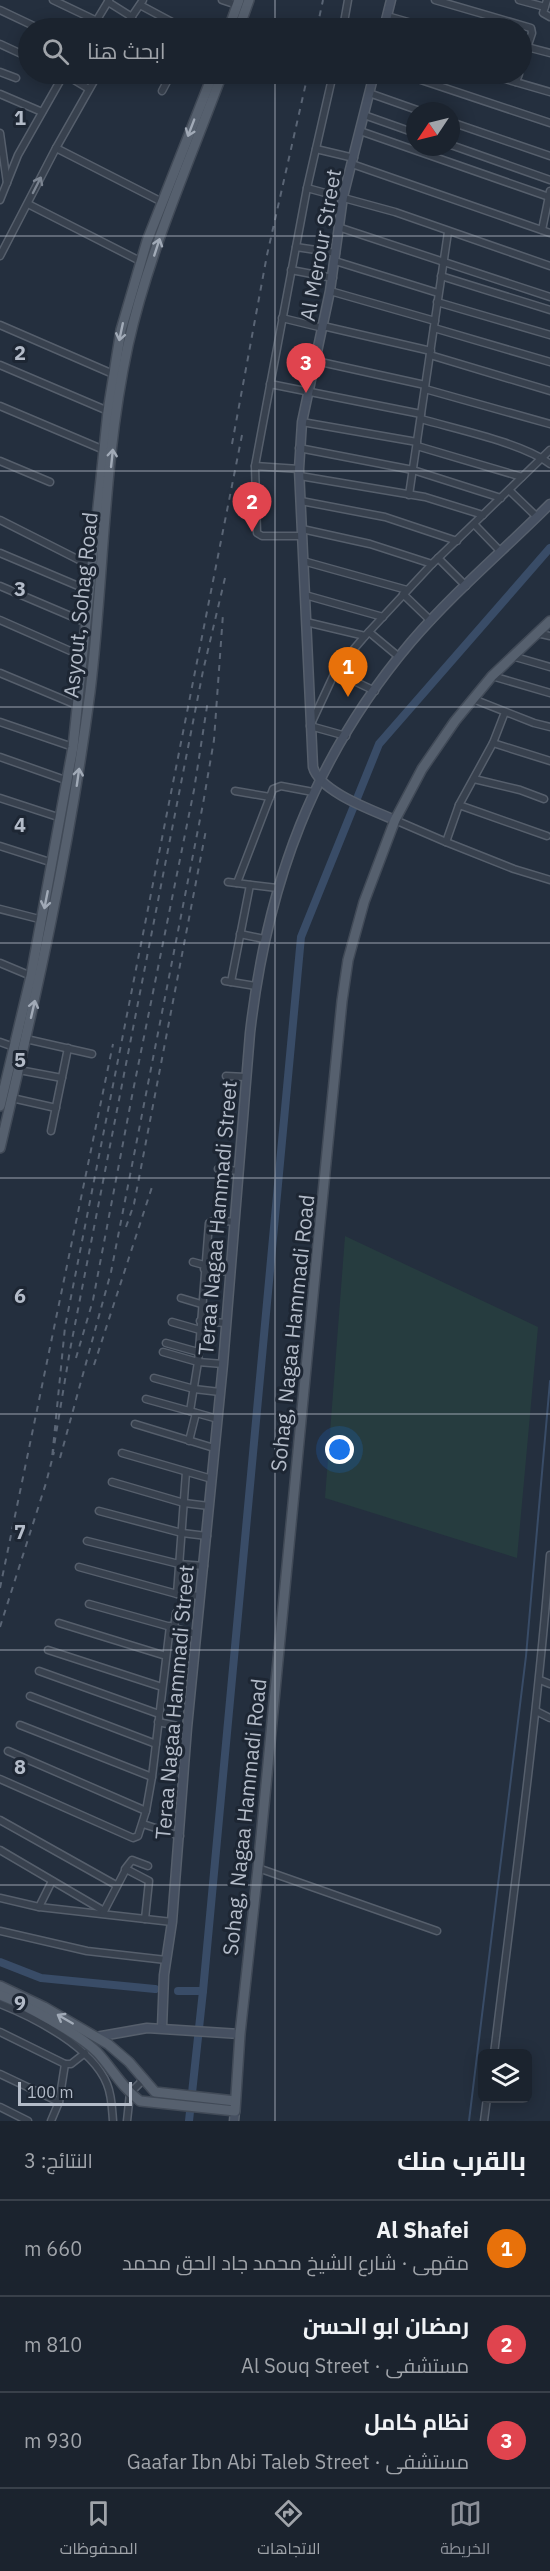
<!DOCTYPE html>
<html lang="ar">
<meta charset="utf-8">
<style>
:root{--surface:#1b232e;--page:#282f3a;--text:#f1f3f6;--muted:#a0a4aa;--line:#39404a;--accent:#8c9099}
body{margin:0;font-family:"IBM Plex Sans",Cairo,sans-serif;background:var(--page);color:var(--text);direction:rtl}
.controls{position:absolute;right:18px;bottom:18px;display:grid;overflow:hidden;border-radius:9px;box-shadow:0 3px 15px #0003}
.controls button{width:54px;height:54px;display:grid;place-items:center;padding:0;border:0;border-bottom:2px solid var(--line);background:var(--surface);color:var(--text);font:30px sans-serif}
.compass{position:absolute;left:406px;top:102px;width:54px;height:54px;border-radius:50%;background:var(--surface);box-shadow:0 3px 15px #0003;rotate:235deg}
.scale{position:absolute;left:18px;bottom:15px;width:114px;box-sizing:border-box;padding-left:6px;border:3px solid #b4bcc9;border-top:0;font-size:16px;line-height:21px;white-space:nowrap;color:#b4bcc9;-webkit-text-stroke:4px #1d2633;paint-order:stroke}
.you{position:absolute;left:340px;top:1450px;width:21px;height:21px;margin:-15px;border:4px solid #fff;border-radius:50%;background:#1a73e8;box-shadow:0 0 0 9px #1a73e833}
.badge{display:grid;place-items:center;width:39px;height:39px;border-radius:50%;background:var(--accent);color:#fff;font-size:20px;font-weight:700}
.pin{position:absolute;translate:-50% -50px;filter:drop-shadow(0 2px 3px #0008)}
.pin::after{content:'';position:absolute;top:32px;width:21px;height:18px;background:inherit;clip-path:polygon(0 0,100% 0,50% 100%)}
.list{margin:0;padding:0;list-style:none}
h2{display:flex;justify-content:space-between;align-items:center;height:78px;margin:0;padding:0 24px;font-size:26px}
h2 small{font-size:20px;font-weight:400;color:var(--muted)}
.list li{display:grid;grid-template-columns:39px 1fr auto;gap:18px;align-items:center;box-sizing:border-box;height:96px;padding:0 24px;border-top:2px solid var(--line)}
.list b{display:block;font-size:22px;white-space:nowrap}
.list p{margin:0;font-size:20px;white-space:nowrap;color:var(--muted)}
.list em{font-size:20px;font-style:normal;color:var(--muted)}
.icon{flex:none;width:33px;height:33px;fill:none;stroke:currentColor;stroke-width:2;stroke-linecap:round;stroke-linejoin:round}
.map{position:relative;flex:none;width:550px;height:2121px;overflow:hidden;direction:ltr}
.search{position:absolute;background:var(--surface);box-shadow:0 3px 15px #0003;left:18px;right:18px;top:18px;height:66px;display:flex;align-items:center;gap:15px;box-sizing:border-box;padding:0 21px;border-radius:33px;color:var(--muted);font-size:22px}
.sheet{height:366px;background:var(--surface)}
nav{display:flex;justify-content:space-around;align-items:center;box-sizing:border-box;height:84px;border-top:2px solid var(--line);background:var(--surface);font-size:16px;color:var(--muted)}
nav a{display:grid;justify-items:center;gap:3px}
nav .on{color:var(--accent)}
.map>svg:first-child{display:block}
.green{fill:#263c3f}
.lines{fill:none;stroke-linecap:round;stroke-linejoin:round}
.stream{stroke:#394c67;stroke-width:2}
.canal{stroke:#394c67;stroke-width:8}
.street-casing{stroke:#565f6c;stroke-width:9}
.secondary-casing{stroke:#565f6c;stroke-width:11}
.primary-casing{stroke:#414a57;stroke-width:12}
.street{stroke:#38414e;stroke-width:6}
.secondary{stroke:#465061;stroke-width:8}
.primary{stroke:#56606e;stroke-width:9}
.rail{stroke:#5a6575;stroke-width:2;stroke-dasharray:6 6;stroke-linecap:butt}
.oneway{stroke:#a1aab7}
.oneway2{stroke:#7c8592}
.grid{fill:none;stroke:#b4bcc9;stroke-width:1.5;stroke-opacity:0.55}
.labels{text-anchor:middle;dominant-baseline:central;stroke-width:6;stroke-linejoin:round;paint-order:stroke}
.street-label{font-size:21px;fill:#b4bcc9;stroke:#1d2633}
.grid-label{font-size:20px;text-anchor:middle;font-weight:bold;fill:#b4bcc9;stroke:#1d2633;stroke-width:6;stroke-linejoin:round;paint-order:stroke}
</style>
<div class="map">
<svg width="550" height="2121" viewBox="0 0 550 2121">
<rect width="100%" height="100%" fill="#242f3e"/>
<!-- green -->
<polygon class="green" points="345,1236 538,1327 517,1558 325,1498"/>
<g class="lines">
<!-- stream -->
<polyline class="stream" points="469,2121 526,1656 550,1381"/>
<!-- canal -->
<g class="canal">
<polyline points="0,1962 41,1978 155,1989"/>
<polyline points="178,1991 203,1991"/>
<polyline points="189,2121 203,1991 301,937 379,744 550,548"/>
</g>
<!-- street casing -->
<g class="street-casing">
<g id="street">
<polyline points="53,0 97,21"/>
<polyline points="222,0 237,5"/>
<polyline points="435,0 531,28 532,33 522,63"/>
<polyline points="519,0 545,7"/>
<polyline points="547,0 543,13 550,17"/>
<polyline points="108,2 132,17"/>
<polyline points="140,5 183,28"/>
<polyline points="0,10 38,28"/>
<polyline points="387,16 429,28"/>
<polyline points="92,28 109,0"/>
<polyline points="124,28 143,0"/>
<polyline points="343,28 348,0"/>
<polyline points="0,44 28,57"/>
<polyline points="527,47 550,53"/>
<polyline points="0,72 16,78"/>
<polyline points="64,74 89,89"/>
<polyline points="202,74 211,78"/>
<polyline points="403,74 550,123"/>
<polyline points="488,74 550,92"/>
<polyline points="516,82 519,74"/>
<polyline points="162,91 171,74"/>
<polyline points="369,93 420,111"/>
<polyline points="0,94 42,112"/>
<polyline points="364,115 415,133"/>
<polyline points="451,122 550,156"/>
<polyline points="360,131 549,197"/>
<polyline points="0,133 7,183"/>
<polyline points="451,145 550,180"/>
<polyline points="56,148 162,202"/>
<polyline points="316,149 354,158"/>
<polyline points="352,164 550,233"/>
<polyline points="307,188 395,212 550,266"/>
<polyline points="0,200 18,155 64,74"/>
<polyline points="28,204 140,261"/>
<polyline points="338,227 550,297"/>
<polyline points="542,230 550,191"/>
<polyline points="296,247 336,253"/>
<polyline points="0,256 56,148 98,74"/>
<polyline points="335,261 438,293"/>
<polyline points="291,270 333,278"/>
<polyline points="441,276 550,310"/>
<polyline points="330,291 435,321"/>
<polyline points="437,302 550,335"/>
<polyline points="282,318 323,328"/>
<polyline points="0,325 113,374"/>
<polyline points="323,326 431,351"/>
<polyline points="434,328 550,362"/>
<polyline points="430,355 550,391"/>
<polyline points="316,361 425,385"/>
<polyline points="0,365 108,411"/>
<polyline points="270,384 421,414"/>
<polyline points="425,389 550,424"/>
<polyline points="0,406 104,450"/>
<path d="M421 419C455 429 523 443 550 464"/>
<polyline points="302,422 417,442"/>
<polyline points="417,446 522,477"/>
<polyline points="299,448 413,470 501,498"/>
<polyline points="0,461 50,482"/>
<polyline points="255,466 299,469"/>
<polyline points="300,476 425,497 483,515"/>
<polyline points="509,490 537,517"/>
<polyline points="409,495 448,232"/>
<polyline points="301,501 385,517 457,541"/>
<polyline points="0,520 93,567"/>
<polyline points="474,524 501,552"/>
<polyline points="302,529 370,544 432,564"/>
<polyline points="302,536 262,536 257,533 255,466 307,188 333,74"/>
<polyline points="0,553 90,591"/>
<polyline points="438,558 466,586"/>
<polyline points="303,561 407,590"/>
<polyline points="0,586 87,623"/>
<polyline points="403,594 431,621"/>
<polyline points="305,595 383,617"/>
<polyline points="0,620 84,657"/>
<polyline points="306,622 365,636"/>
<polyline points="369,632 399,657"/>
<polyline points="537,633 550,636"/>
<polyline points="512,656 550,667"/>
<polyline points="335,672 375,691"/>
<polyline points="0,673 79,706"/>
<polyline points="492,676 550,693"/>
<polyline points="473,699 534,723 550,727"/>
<polyline points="505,712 493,743 550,761"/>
<polyline points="0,722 73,747"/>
<polyline points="346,736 310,726 336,670 365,636 432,564 550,450"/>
<polyline points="0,757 68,781"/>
<polyline points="474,779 520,790 544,799"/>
<polyline points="235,791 270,797"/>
<polyline points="0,798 61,818"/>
<polyline points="459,805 547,836"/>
<polyline points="395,820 446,842 459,805 493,743"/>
<polyline points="446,842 514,869 550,880"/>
<polyline points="0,846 53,863"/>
<polyline points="228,882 277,888"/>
<polyline points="237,883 273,789 281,786 313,792"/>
<polyline points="0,909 43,920"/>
<polyline points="240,934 264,939"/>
<polyline points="0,963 31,976"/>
<polyline points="225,981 256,986"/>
<polyline points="231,982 250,885"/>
<polyline points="26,1039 92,1054"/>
<polyline points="0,1042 14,1047"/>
<polyline points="19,1070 62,1078"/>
<polyline points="226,1076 246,1077"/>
<polyline points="12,1098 56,1108"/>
<polyline points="51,1131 68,1048"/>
<polyline points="218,1169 239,1171"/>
<polyline points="193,1262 204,1265"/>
<polyline points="204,1269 230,1272"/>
<polyline points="181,1298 201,1304"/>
<polyline points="200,1321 226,1323"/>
<polyline points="172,1322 200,1330"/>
<polyline points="166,1343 198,1352"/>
<polyline points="163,1352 198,1362 223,1364"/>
<polyline points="154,1378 194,1389 220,1392"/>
<polyline points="146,1399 218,1419"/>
<polyline points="190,1411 198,1362 209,1223 215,1220 235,1222"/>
<polyline points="135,1424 214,1448"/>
<polyline points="189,1441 196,1413"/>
<polyline points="122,1453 212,1479"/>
<polyline points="112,1482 184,1503 209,1506"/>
<polyline points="99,1511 182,1533 207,1536"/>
<polyline points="87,1541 179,1564 204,1566"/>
<polyline points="79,1567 177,1594 200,1596"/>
<polyline points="177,1594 186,1472"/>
<polyline points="89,1604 196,1634"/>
<polyline points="59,1623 166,1656"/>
<polyline points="174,1628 176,1613"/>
<polyline points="48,1650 162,1687"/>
<polyline points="39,1671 159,1714"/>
<polyline points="540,1680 550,1684"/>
<polyline points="30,1696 156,1744"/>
<polyline points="536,1711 550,1718"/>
<polyline points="158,1722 187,1728"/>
<polyline points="20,1725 152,1777"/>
<polyline points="8,1751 146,1811"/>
<polyline points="0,1779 133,1838 138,1836 146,1811 152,1777 170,1626"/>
<polyline points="0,1820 116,1885"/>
<polyline points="143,1824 180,1836"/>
<polyline points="0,1850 104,1911"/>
<polyline points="258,1868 437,1931"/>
<polyline points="125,1869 132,1860 148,1866"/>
<polyline points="0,1898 39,1907 172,1922"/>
<polyline points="39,1907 52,1881"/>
<polyline points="103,1913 126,1869 149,1881 145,1919"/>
<polyline points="0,1931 87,1951 166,1960"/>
<path d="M0 2004C35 2018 92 2047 107 2084 112 2096 112 2109 113 2121"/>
<polyline points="0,2032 65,2064"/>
<path d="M494 2054C514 1887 537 1722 550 1555"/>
<polyline points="0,2074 59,2102"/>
<polyline points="0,2107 28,2121"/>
<polyline points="51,2121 59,2102 65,2064 71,2064 85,2053"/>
<polyline points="127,2121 130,2093 143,2080"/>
<polyline points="484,2121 487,2098"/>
</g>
</g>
<!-- secondary casing -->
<g class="secondary-casing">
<g id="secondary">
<polyline points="384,28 391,0"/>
<path d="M374 74 343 197 330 291 302 422 299 469 313 767C320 792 372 810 395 820"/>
<path d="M162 2028 164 1975 172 1922 187 1728 223 1364 250 1033C267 884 313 758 411 642 453 593 504 550 550 504"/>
<polyline points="96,2037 147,2028 240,2034"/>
<polyline points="234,2121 235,2111"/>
</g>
</g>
<!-- primary casing -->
<g class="primary-casing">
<g id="primary">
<polyline points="229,28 239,0"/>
<polyline points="239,28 249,0"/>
<polyline points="0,1106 31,976 73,747 108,411 121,330 147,241 213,74"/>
<path d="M0 1148C36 997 70 846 90 692 104 577 103 459 128 345 149 251 189 163 222 74"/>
<polyline points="0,1986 44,2007 108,2044 129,2062 155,2092 235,2101"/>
<path d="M0 1995C24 2004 79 2034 97 2052 112 2068 122 2088 140 2101L235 2111 240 2034 258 1868 319 1233 342 1001 348 960 364 902 395 820 422 769 455 721 492 676 550 621"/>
</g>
</g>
<!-- street -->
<use href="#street" class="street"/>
<!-- secondary -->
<use href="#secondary" class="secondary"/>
<!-- primary -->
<use href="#primary" class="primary"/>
<!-- rail -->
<g class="rail">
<polyline points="317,28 323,0"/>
<polyline points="232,444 267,255 308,74"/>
<polyline points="225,578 203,671 70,1350 52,1458 65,1327 243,430"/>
<polyline points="126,1227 134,1204 206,830"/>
<polyline points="76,1358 93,1300 132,1096 194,790 208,700"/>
<polyline points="94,1365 152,1187"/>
<polyline points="60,1458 111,1272 203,804 214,740 223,614"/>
<polyline points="0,1588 113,1044"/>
<polyline points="0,1627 46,1483 54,1452"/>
</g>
</g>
<!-- one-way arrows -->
<defs><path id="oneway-shaft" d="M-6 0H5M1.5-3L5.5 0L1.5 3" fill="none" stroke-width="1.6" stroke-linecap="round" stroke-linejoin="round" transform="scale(1.5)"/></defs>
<g class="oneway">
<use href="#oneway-shaft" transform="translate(191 128) rotate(111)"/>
<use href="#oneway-shaft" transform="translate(157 247) rotate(-72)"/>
<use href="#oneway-shaft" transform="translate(121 332) rotate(102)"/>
<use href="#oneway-shaft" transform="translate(112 458) rotate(-84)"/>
<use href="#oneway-shaft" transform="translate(78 777) rotate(-82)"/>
<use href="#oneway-shaft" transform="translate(46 900) rotate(101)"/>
<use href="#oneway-shaft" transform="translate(33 1009) rotate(-77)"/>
<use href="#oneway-shaft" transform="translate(65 2019) rotate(-150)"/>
</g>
<use class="oneway2" href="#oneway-shaft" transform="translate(37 185) rotate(-63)"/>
<!-- grid -->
<path class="grid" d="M275 0V28M275 74V2121M0 236H550M0 471H550M0 707H550M0 943H550M0 1178H550M0 1414H550M0 1650H550M0 1885H550"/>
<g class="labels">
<!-- street labels -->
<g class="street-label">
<text transform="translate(320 245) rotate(-80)">Al Merour Street</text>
<text transform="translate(80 605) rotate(-84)">Asyout, Sohag Road</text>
<text transform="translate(217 1218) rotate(-85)">Teraa Nagaa Hammadi Street</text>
<text transform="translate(292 1333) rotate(-84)">Sohag, Nagaa Hammadi Road</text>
<text transform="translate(174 1702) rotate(-85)">Teraa Nagaa Hammadi Street</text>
<text transform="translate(244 1817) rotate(-84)">Sohag, Nagaa Hammadi Road</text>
</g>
</g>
<g class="grid-label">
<text x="20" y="125">1</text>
<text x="20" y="360">2</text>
<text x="20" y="596">3</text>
<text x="20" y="832">4</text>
<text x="20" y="1067">5</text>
<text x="20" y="1303">6</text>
<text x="20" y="1539">7</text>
<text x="20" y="1774">8</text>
<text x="20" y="2010">9</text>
</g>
</svg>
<div class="controls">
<button><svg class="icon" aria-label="layers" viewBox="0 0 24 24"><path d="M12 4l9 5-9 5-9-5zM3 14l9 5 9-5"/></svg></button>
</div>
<svg class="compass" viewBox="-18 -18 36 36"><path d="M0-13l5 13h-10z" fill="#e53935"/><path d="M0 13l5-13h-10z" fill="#a0a4aa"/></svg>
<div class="scale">100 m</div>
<div class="you"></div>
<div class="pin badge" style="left:348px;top:697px;background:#e8710a">1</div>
<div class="pin badge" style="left:252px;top:532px;background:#e0444e">2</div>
<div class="pin badge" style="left:306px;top:393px;background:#e0444e">3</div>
<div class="search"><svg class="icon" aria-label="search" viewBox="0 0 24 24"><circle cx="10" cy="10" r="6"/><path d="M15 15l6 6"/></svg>ابحث هنا</div>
</div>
<section class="sheet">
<h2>بالقرب منك<small>النتائج: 3</small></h2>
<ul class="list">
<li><span class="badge" style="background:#e8710a">1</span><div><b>Al Shafei</b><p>مقهى · شارع الشيخ محمد جاد الحق محمد</p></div><em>660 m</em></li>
<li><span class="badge" style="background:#e0444e">2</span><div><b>رمضان ابو الحسن</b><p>مستشفى · Al Souq Street</p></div><em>810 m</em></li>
<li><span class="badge" style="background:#e0444e">3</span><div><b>نظام كامل</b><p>مستشفى · Gaafar Ibn Abi Taleb Street</p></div><em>930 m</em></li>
</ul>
</section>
<nav>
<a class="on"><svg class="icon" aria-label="map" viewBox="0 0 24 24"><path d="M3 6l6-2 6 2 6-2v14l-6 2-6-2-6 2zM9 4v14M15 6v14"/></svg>الخريطة</a>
<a><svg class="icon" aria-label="directions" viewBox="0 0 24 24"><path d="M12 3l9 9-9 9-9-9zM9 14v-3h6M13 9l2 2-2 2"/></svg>الاتجاهات</a>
<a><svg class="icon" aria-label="saved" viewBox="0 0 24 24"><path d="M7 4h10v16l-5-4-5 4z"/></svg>المحفوظات</a>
</nav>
